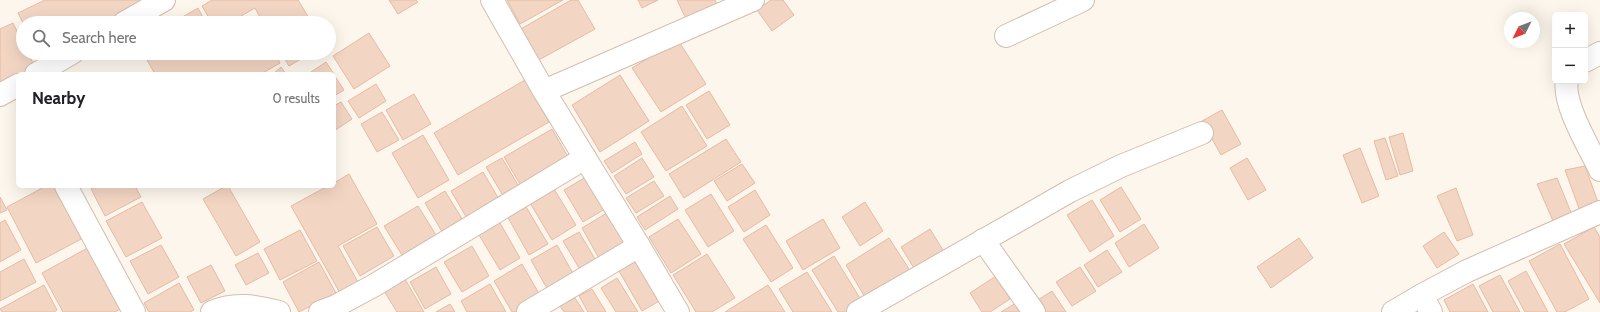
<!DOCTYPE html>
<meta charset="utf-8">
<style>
:root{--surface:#fff;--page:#f2f2f2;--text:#202124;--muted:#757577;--line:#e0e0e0}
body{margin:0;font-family:Cabin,sans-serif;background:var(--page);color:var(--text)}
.controls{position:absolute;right:12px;top:12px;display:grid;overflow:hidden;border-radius:6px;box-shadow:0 4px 16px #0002}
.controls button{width:36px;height:36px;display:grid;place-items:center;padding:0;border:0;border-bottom:1px solid var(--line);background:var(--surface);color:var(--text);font:20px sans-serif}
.compass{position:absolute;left:1504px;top:12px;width:36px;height:36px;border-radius:50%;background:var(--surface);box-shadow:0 4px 16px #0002;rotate:228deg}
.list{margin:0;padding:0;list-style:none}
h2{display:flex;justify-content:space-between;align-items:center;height:52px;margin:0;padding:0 16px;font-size:17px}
h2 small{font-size:13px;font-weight:400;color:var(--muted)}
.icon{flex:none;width:22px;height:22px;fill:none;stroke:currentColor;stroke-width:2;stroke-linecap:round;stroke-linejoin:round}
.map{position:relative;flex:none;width:1600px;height:312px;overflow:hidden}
.search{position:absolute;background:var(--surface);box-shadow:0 4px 16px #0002;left:16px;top:16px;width:320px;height:44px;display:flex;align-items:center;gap:10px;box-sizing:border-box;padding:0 14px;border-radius:22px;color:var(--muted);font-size:15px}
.panel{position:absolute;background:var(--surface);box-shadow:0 4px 16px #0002;left:16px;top:72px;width:320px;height:116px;border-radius:6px}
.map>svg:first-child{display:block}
.building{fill:#f3d5c3;stroke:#e6bba3}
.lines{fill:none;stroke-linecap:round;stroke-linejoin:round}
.street-casing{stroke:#d1beb0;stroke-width:24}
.street{stroke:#fff;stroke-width:22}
</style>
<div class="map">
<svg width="1600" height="312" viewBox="0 0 1600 312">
<rect width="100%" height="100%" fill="#fdf6ec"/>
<!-- building -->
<g class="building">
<polygon points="45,0 157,0 112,23 23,23 18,13"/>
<polygon points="212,0 298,0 312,23 263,23 255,8 229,23 212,23 202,6"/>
<polygon points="389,0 416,0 418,2 398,14"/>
<polygon points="507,0 563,0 520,24"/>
<polygon points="571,0 578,0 595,29 537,61 519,30"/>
<polygon points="638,0 658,0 642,8"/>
<polygon points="677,0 715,0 718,7 687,21"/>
<polygon points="771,0 783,0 794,15 772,31 757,10"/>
<polygon points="198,8 206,23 172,23"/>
<polygon points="13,23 23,43 23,53 28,53 36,69 27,74 18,74 18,78 0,88 0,29"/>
<polygon points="369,33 390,66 354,89 333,56"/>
<polygon points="678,40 706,84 661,112 632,68"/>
<polygon points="143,53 274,53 280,63 261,74 155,74"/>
<polygon points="281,53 311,53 289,66"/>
<polygon points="326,62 334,74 308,74"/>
<polygon points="281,67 286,74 273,74"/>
<polygon points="334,75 344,90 334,96"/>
<polygon points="620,75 649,121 600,152 572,105"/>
<polygon points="525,80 549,122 458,175 434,133"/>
<polygon points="376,84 386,101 359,118 348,101"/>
<polygon points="709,91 730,125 707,139 686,105"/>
<polygon points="414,94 431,124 403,140 386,110"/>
<polygon points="341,102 352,119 334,131 334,106"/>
<polygon points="682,106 707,146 666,171 641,132"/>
<polygon points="1222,110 1241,144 1221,155 1202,121"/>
<polygon points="382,112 399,140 377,152 361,124"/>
<polygon points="552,129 571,162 523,189 504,157"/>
<polygon points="1403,133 1413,171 1400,175 1389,137"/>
<polygon points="423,135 449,180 418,198 392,153"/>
<polygon points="1385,138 1398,176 1386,180 1374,141"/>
<polygon points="726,139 741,162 684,198 669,174"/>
<polygon points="635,142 642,154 612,173 604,161"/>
<polygon points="1360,148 1379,196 1362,203 1343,155"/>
<polygon points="502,158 521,190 505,199 486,167"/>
<polygon points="642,158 654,177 626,194 614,176"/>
<polygon points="1247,158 1266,190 1248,200 1230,168"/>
<polygon points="742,164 755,183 727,201 714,181"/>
<polygon points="1585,166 1599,205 1580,211 1565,170"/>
<polygon points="483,172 500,201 468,220 451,191"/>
<polygon points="349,174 377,224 338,246 358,282 340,293 291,206 328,186 334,186 334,183"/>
<polygon points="586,177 605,209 583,222 564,190"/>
<polygon points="1557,178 1572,215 1553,221 1537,184"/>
<polygon points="654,181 664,196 636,213 626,198"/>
<polygon points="46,186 60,186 87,236 36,263 7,207"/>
<polygon points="97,186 135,186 141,197 105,216 91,189"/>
<polygon points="226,186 228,186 260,242 236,256 203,199"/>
<polygon points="1121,187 1141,219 1120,232 1100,200"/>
<polygon points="1456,188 1473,235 1457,241 1437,196"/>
<polygon points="554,189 576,225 552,240 530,203"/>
<polygon points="755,190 770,215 744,232 728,207"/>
<polygon points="445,191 464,222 444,235 425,203"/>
<polygon points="711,194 734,231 708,247 685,210"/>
<polygon points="670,196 678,209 645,230 637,217"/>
<polygon points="0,197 7,210 0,213"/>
<polygon points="1092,200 1114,236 1090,252 1067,215"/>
<polygon points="142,202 162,238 126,257 106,221"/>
<polygon points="865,202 883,231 860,246 842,217"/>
<polygon points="525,205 548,244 529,255 507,216"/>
<polygon points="418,206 436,235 402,255 384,226"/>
<polygon points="612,210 632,244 601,262 582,228"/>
<polygon points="678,219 701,254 671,273 649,237"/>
<polygon points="823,219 840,248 803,270 786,241"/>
<polygon points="5,220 21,250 0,262 0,223"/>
<polygon points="500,223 520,258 500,270 479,235"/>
<polygon points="1144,224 1159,248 1129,267 1115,243"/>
<polygon points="766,225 793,268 771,282 743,239"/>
<polygon points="377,227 394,256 360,276 343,246"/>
<polygon points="1594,227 1600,237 1600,303 1564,244"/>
<polygon points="930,229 946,255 917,273 901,247"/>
<polygon points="300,230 317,261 280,280 264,249"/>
<polygon points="579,232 598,264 582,273 563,241"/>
<polygon points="1444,232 1459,254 1437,268 1423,246"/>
<polygon points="889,238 911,272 866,299 846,265"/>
<polygon points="1299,238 1313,258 1271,288 1257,267"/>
<polygon points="1560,244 1589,299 1565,312 1557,312 1529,261"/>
<polygon points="93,245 126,306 115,312 63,312 42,273"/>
<polygon points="161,245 179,277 148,294 130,261"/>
<polygon points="557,245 575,277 549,292 531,260"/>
<polygon points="472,246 489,276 462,292 444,262"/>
<polygon points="1107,250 1122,272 1098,287 1084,265"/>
<polygon points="258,253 269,273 246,285 235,265"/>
<polygon points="707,254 735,298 712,312 696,312 673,275"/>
<polygon points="834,256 863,303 849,312 838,312 812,270"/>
<polygon points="24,259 36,282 0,301 0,272"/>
<polygon points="638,260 661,300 642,311 619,271"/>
<polygon points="319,262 336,293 299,312 283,282"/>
<polygon points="522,264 541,297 515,312 512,312 494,281"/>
<polygon points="211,265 225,291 201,303 187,277"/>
<polygon points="436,267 451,294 425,309 410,282"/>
<polygon points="1080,267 1096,291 1072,306 1056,282"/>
<polygon points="1526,271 1548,312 1525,312 1508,281"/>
<polygon points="807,272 832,312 793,312 779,289"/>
<polygon points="1500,275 1520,312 1493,312 1479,286"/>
<polygon points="996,276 1010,299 990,312 982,312 970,293"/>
<polygon points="617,278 638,312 616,312 601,288"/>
<polygon points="405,279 424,312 397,312 384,291"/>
<polygon points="179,283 194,310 190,312 149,312 144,303"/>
<polygon points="490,284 506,312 467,312 461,301"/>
<polygon points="1473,284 1488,312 1450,312 1444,300"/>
<polygon points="44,285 57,310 54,312 2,312 0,309"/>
<polygon points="768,285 785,312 725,312"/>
<polygon points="592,289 606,312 588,312 579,296"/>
<polygon points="1052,291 1066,312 1039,312 1033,303"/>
<polygon points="575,298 584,312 564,312 560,306"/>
<polygon points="1016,303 1022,312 1001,312"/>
<polygon points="450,304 455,312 436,312"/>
</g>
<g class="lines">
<!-- street casing -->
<g class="street-casing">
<g id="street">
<polyline points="492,0 544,91 639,246 678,312"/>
<polyline points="124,23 164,0"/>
<polyline points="1006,36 1083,0"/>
<polyline points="1585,61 1600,53"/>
<polyline points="36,74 72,53"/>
<path d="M1567 81C1562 103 1590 149 1600 170"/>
<polyline points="544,91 753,0"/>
<polyline points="0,95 18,85"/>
<polyline points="66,186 134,312"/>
<polyline points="983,240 1034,312"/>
<path d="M212 312C234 302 256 306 279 312"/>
<polyline points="320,312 336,306 373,286 585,158"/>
<polyline points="528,312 639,246"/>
<polyline points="858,312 1070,191 1121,166 1202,133"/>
<polyline points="1393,312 1422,295"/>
<polyline points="1431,312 1422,295 1467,271 1600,212"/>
</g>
</g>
<!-- street -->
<use href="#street" class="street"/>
</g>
</svg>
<div class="controls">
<button>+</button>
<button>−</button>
</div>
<svg class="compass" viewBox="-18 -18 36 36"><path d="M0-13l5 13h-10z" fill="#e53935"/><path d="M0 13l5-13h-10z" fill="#757577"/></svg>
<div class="search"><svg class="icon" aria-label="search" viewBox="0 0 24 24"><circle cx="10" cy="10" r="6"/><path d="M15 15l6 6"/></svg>Search here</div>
<section class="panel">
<h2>Nearby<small>0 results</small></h2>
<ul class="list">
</ul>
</section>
</div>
